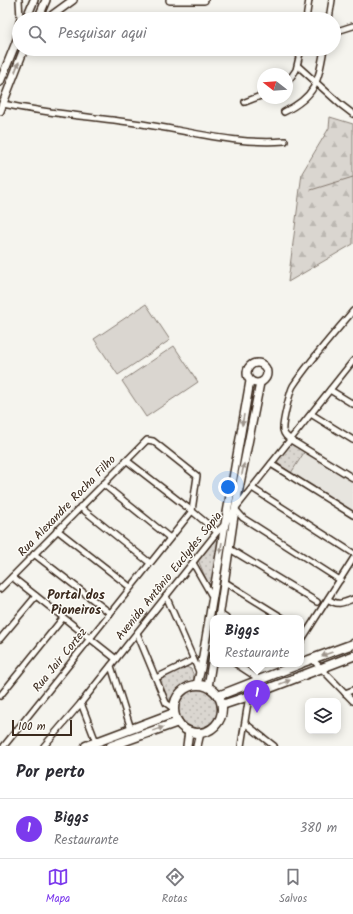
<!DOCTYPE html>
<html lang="pt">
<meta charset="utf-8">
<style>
:root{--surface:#fff;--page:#f2f2f3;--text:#2b2b33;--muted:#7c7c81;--line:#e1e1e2;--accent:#7c3aed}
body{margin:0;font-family:Kalam,sans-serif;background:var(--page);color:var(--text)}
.controls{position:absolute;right:12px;bottom:12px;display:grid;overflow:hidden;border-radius:8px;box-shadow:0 2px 10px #0003}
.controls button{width:36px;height:36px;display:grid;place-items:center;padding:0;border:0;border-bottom:1px solid var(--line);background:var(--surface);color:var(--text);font:20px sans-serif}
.compass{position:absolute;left:257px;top:68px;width:36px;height:36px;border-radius:50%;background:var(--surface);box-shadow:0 2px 10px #0003;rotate:287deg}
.scale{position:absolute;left:12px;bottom:10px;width:60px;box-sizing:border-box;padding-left:4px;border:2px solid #3b2a1e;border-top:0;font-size:11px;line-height:14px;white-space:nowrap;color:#3b2a1e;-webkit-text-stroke:3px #fdfcf7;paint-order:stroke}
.you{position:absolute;left:228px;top:487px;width:14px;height:14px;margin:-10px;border:3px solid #fff;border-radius:50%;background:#1a73e8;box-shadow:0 0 0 6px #1a73e833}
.badge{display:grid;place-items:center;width:26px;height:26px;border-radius:50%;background:var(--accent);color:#fff;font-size:13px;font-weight:700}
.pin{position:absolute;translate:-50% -33px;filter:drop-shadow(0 1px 2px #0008)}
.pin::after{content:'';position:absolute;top:21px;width:14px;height:12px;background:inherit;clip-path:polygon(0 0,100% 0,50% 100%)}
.popup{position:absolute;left:210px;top:615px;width:94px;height:52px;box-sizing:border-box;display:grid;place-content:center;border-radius:8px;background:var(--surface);filter:drop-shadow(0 1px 3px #0005);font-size:13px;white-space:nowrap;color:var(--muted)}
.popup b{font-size:15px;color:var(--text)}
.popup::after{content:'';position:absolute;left:50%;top:100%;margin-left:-8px;border:8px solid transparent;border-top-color:var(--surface)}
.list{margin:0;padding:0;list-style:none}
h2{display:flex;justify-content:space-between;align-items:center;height:52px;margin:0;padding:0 16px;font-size:17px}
h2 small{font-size:13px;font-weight:400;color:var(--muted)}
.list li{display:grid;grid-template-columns:26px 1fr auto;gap:12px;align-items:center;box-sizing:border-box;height:60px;padding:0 16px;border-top:1px solid var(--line)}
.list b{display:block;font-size:15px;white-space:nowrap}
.list p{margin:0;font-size:13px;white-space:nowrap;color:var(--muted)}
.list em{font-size:13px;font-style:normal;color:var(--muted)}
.icon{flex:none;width:22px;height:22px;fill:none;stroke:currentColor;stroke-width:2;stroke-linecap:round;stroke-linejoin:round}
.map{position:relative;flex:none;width:353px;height:746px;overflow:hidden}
.search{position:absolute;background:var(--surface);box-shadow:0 2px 10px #0003;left:12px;right:12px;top:12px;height:44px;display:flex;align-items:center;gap:10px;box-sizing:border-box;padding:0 14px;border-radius:22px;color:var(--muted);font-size:15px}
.sheet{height:112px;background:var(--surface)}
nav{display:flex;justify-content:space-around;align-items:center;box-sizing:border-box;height:56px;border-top:1px solid var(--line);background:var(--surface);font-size:11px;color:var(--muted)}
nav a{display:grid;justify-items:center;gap:2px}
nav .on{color:var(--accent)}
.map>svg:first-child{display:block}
.built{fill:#e7e5df}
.green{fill:url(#green-dots);stroke:#8a8077}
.forest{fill:url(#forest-firs);stroke:#8a8077}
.pitch{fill:#dad6d0;stroke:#8a8077}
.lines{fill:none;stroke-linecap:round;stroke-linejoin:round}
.stream{stroke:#84786e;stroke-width:1}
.street-casing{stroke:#3b2a1e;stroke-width:8}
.secondary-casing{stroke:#3b2a1e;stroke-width:10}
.primary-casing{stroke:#3b2a1e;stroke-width:11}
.street{stroke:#fdfcf7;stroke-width:5}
.secondary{stroke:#fdfcf7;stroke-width:7}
.primary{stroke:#fdfcf7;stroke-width:8}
.oneway{fill:#9c938a}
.labels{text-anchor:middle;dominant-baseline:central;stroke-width:3;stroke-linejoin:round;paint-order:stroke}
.street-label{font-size:12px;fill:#3b2a1e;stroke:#fdfcf7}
.neighbourhood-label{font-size:13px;font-weight:bold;fill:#3b2a1e;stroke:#fdfcf7}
</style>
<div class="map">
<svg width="353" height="746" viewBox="0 0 353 746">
<defs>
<pattern id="green-dots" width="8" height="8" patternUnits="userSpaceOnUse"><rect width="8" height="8" fill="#dad6d0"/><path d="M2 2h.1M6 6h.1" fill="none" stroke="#bcb8b2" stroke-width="1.8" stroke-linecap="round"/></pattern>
<pattern id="forest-firs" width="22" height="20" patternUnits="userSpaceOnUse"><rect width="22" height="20" fill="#dad6d0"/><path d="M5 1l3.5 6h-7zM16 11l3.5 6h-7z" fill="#bcb8b2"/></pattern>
</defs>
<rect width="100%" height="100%" fill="#f5f4ee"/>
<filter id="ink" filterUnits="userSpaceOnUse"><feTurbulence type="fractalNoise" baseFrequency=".025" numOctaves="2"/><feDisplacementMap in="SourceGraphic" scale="8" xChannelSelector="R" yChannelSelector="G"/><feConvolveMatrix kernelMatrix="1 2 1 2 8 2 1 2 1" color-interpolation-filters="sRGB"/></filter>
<g filter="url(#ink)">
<!-- built -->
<polygon class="built" points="305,451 353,481 353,512 291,473"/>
<!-- green -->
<g class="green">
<polygon points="291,442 305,451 291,473 276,462"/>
<polygon points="216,539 220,541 213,583 211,584 208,584 198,560"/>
<path d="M186 667 191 669C197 683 194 681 183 688 178 691 175 696 171 700H167C165 694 158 684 162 677Z"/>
<circle cx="199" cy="707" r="22"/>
</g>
<!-- forest -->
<polygon class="forest" points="330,117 353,124 353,244 288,282 302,173 329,128"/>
<!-- pitch -->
<g class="pitch">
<polygon points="146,304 170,340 118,375 94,339"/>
<polygon points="174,346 198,382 146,417 122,381"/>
</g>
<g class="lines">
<!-- stream -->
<polyline class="stream" points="311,190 353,177"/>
<!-- street casing -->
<g class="street-casing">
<g id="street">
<polyline points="19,0 20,19"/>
<polyline points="306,19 309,0"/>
<polyline points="329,19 332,0"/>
<polyline points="19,22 15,44 19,47"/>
<polyline points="334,32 353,26"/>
<polyline points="298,66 340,104 353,114"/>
<polyline points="287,83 296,70 301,49"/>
<polyline points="245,102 263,95"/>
<path d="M3 104C49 114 96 117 142 124 189 131 237 145 285 141"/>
<path d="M284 112C316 96 318 82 324 49"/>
<path d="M353 311C333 335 311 359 293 386 290 391 282 424 283 430 284 435 287 437 291 440L353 478"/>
<polyline points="330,390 353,404"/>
<polyline points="311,414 353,440"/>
<polyline points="126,460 192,511 217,532"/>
<polyline points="271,464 353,515"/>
<polyline points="103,484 170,538"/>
<polyline points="252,488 353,553"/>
<polyline points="80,507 150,563"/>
<polyline points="235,509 243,518 340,580"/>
<polyline points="57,530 130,587"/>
<polyline points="230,549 317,602"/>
<polyline points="34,554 110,613"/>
<polyline points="193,563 213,598"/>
<polyline points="12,577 116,659"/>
<polyline points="225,582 283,618"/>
<polyline points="0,589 147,440 153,441 197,476 192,511 4,746"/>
<polyline points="166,596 200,674"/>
<path d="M328 599C337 606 343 603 353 599"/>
<polyline points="220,614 226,618"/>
<polyline points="137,633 166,703 174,709"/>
<polyline points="0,639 36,596"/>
<polyline points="301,641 353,559"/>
<polyline points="312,659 353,701"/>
<polyline points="236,664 259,679"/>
<polyline points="111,666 131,729"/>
<polyline points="156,678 193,660"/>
<polyline points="345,693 353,690"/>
<polyline points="0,696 63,618"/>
<polyline points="81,703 96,742"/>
<polyline points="246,724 274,746"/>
<polyline points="44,746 81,703 217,532 225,524 235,509 353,361"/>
<polyline points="241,746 249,696"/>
</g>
</g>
<!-- secondary casing -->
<g class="secondary-casing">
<g id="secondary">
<polyline points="170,0 204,0"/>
<polyline points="26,19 34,0"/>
<polyline points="38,19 46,0"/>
<polyline points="47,19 73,0"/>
<polyline points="0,82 19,35"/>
<polyline points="0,111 24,49"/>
<circle cx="257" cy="373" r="10"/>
<polyline points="219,618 235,509 260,383"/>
<polyline points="197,685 201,668 225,524 250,381"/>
<polyline points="208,687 213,656"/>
<polyline points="187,746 189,731"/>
<polyline points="197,746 200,733"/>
</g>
</g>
<!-- primary casing -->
<g class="primary-casing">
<g id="primary">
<polyline points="301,663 353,644"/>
<circle cx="198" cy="709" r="24"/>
<polyline points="218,696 300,664"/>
<polyline points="222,705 249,696 353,656"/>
<polyline points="86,746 174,713"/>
<polyline points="111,746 178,722"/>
</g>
</g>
<!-- street -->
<use href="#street" class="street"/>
<!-- secondary -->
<use href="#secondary" class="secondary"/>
<!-- primary -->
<use href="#primary" class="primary"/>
</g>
<!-- one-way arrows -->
<defs><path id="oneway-solid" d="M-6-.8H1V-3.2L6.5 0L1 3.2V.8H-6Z"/></defs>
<g class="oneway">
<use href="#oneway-solid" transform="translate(17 67) rotate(-69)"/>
<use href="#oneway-solid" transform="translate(243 420) rotate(100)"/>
<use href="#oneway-solid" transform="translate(243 469) rotate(-79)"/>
<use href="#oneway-solid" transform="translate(221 548) rotate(99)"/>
<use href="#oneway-solid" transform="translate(327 654) rotate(160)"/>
<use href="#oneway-solid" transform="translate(285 682) rotate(-21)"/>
<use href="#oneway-solid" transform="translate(158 729) rotate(-20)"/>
</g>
</g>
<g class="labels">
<!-- street labels -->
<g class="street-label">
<text transform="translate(67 506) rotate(-46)">Rua Alexandre Rocha Filho</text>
<text transform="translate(169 576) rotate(-51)">Avenida Antônio Euclydes Sapia</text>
<text transform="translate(60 660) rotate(-51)">Rua Jair Cortez</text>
</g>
<!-- neighbourhood labels -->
<g class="neighbourhood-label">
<text x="76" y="595">Portal dos<tspan x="76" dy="15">Pioneiros</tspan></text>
</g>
</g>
</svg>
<div class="controls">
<button><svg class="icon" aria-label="layers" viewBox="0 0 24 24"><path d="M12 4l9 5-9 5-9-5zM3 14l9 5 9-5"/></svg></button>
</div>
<svg class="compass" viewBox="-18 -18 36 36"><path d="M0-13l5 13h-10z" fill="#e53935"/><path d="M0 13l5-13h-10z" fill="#7c7c81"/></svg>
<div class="scale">100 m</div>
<div class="you"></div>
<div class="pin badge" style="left:257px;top:713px">1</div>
<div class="popup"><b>Biggs</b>Restaurante</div>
<div class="search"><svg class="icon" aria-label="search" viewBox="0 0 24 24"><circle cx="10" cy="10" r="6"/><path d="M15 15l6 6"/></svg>Pesquisar aqui</div>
</div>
<section class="sheet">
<h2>Por perto<small></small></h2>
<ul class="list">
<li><span class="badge">1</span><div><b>Biggs</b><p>Restaurante</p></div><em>380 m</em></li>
</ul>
</section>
<nav>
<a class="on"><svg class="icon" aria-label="map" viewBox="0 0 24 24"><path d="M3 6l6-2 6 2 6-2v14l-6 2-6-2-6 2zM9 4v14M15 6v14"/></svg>Mapa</a>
<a><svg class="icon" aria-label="directions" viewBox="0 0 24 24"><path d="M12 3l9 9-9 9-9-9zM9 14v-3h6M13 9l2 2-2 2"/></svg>Rotas</a>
<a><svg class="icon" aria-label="saved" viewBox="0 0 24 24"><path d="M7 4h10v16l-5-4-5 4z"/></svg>Salvos</a>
</nav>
